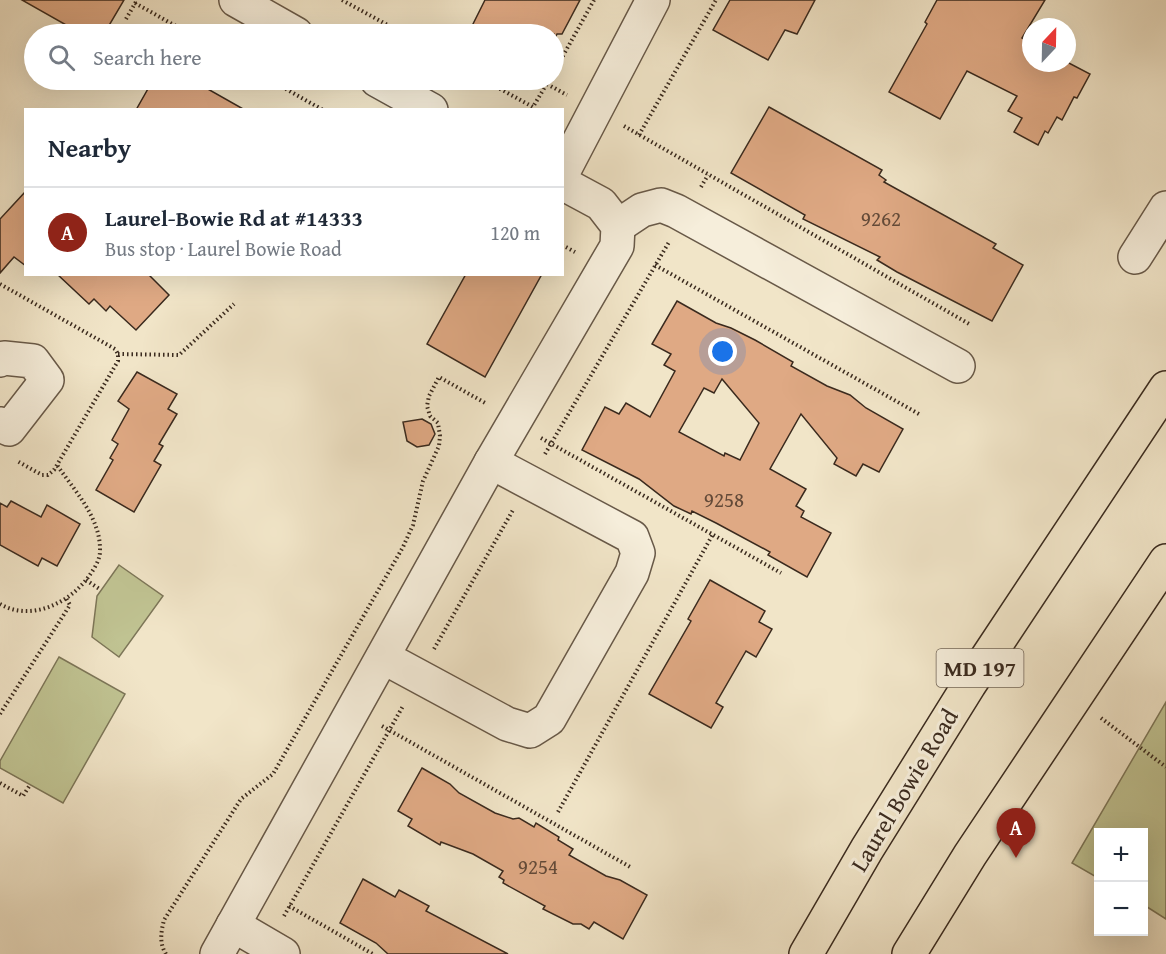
<!DOCTYPE html>
<meta charset="utf-8">
<style>
:root{--surface:#fff;--page:#f2f2f3;--text:#1f2937;--muted:#747a83;--line:#e0e1e3;--accent:#8f2418}
body{margin:0;font-family:"Gentium Book Plus",serif;background:var(--page);color:var(--text)}
.controls{position:absolute;right:18px;bottom:18px;display:grid;overflow:hidden;border-radius:0px;box-shadow:0 6px 24px #0002}
.controls button{width:54px;height:54px;display:grid;place-items:center;padding:0;border:0;border-bottom:2px solid var(--line);background:var(--surface);color:var(--text);font:30px sans-serif}
.compass{position:absolute;left:1022px;top:18px;width:54px;height:54px;border-radius:50%;background:var(--surface);box-shadow:0 6px 24px #0002;rotate:22deg}
.you{position:absolute;left:723px;top:352px;width:21px;height:21px;margin:-15px;border:4px solid #fff;border-radius:50%;background:#1a73e8;box-shadow:0 0 0 9px #1a73e833}
.badge{display:grid;place-items:center;width:39px;height:39px;border-radius:50%;background:var(--accent);color:#fff;font-size:20px;font-weight:700}
.pin{position:absolute;translate:-50% -50px;filter:drop-shadow(0 2px 3px #0008)}
.pin::after{content:'';position:absolute;top:32px;width:21px;height:18px;background:inherit;clip-path:polygon(0 0,100% 0,50% 100%)}
.list{margin:0;padding:0;list-style:none}
h2{display:flex;justify-content:space-between;align-items:center;height:78px;margin:0;padding:0 24px;font-size:26px}
h2 small{font-size:20px;font-weight:400;color:var(--muted)}
.list li{display:grid;grid-template-columns:39px 1fr auto;gap:18px;align-items:center;box-sizing:border-box;height:90px;padding:0 24px;border-top:2px solid var(--line)}
.list b{display:block;font-size:22px;white-space:nowrap}
.list p{margin:0;font-size:20px;white-space:nowrap;color:var(--muted)}
.list em{font-size:20px;font-style:normal;color:var(--muted)}
.icon{flex:none;width:33px;height:33px;fill:none;stroke:currentColor;stroke-width:2;stroke-linecap:round;stroke-linejoin:round}
.map{position:relative;flex:none;width:1166px;height:954px;overflow:hidden}
.search{position:absolute;background:var(--surface);box-shadow:0 6px 24px #0002;left:24px;top:24px;width:540px;height:66px;display:flex;align-items:center;gap:15px;box-sizing:border-box;padding:0 21px;border-radius:33px;color:var(--muted);font-size:22px}
.panel{position:absolute;background:var(--surface);box-shadow:0 6px 24px #0002;left:24px;top:108px;width:540px;height:168px;border-radius:0px}
.map>svg:first-child{display:block}
.green{fill:#c0c392;stroke:#7d7658;stroke-width:1.5}
.building{fill:#dfa984;stroke:#3a2a1e;stroke-width:1.5;fill-rule:evenodd}
.lines{fill:none;stroke-linecap:round;stroke-linejoin:round}
.minor-casing{stroke:#685948;stroke-width:36}
.major-casing{stroke:#3a2a1e;stroke-width:36}
.path{stroke:#3a2a1e;stroke-width:4;stroke-dasharray:1.5 3;stroke-linecap:butt}
.minor{stroke:#f6eedb;stroke-width:33}
.major{stroke:#f1e5c8;stroke-width:33}
.labels{text-anchor:middle;dominant-baseline:central;stroke-width:6;stroke-linejoin:round;paint-order:stroke}
.number-label{font-size:21px;fill:#634a38}
.shield{fill:#f6eedb;stroke:#726557;stroke-width:1.5}
.shield-label{font-size:22px;font-weight:bold;fill:#3a2a1e}
.street-label{font-size:24px;fill:#3a2a1e;stroke:#f6eedb}
</style>
<div class="map">
<svg width="1166" height="954" viewBox="0 0 1166 954">
<rect width="100%" height="100%" fill="#f1e5c8"/>
<filter id="stains"><feTurbulence type="fractalNoise" baseFrequency=".00333" numOctaves="4"/><feColorMatrix values="0 0 0 0 .2 0 0 0 0 .09 0 0 0 0 .02 0 0 0 .5 -.17"/></filter>
<radialGradient id="worn" r=".72"><stop offset=".6" stop-color="#630" stop-opacity="0"/><stop offset="1" stop-color="#630" stop-opacity=".3"/></radialGradient>
<!-- green -->
<g class="green">
<polygon points="119,565 163,596 119,657 92,637 97,596"/>
<polygon points="59,657 125,694 63,803 0,768 0,761"/>
<polygon points="1166,702 1166,919 1144,905 1144,832 1098,832 1098,878 1072,863"/>
</g>
<!-- building -->
<g class="building">
<polygon points="22,0 124,0 104,34 82,34"/>
<polygon points="485,0 580,0 562,34 557,34 554,41 554,34 468,34"/>
<polygon points="730,0 815,0 797,34 785,30 768,60 713,30"/>
<polygon points="937,0 1045,0 1022,38 1031,43 1031,63 1067,62 1090,74 1077,98 1074,97 1062,120 1057,117 1048,133 1045,131 1038,145 1014,132 1022,118 1008,111 1017,96 967,71 940,119 889,92 927,24 925,22"/>
<polygon points="153,80 192,80 245,110 136,110"/>
<polygon points="512,80 532,80 527,88"/>
<polygon points="769,107 882,170 879,175 886,180 884,182 996,244 993,248 1023,265 992,321 897,272 877,260 880,257 803,219 805,215 731,173"/>
<polygon points="26,191 26,266 14,257 0,273 0,219"/>
<polygon points="57,274 148,274 169,295 136,330 110,306 106,311 94,299 89,304"/>
<polygon points="466,274 542,274 485,377 427,344"/>
<path d="M677 301 716 323 731 328 755 340 793 362 791 366 827 386 850 395 866 408 903 429 879 472 863 464 856 476 834 464 837 458 801 414 770 469 806 489 796 506 804 511 801 517 831 533 807 577 768 555 770 552 716 523 692 511 691 514 674 506 639 479 582 450 605 407 619 414 626 403 650 417 675 371 664 365 671 354 652 344ZM722 379 759 423 740 460 725 453 724 456 679 432 704 388 714 393Z"/>
<polygon points="137,372 177,394 168,409 177,414 159,444 163,446 154,461 161,465 134,512 96,490 113,460 110,458 118,444 112,440 129,409 118,401"/>
<polygon points="422,419 431,424 435,434 429,445 417,447 407,441 403,422"/>
<polygon points="11,501 41,517 47,505 80,524 57,566 42,558 38,566 0,545 0,503 7,507"/>
<polygon points="710,580 765,611 759,622 772,629 756,657 746,651 716,703 723,707 711,728 649,694 691,621 688,619"/>
<polygon points="422,768 450,784 459,793 495,813 513,819 519,818 534,827 536,823 559,837 558,840 573,849 569,855 606,876 620,880 647,895 623,939 594,922 589,929 581,924 573,924 543,909 545,906 503,883 504,880 499,877 503,871 473,854 441,842 440,845 408,826 412,819 398,811"/>
<polygon points="363,879 395,897 399,890 429,906 426,911 508,954 388,954 376,943 340,923"/>
</g>
<g class="lines">
<!-- minor casing -->
<g class="minor-casing">
<g id="minor">
<polyline points="236,0 296,34"/>
<polyline points="377,80 431,110"/>
<polyline points="562,174 653,0"/>
<polyline points="618,226 642,210 661,205 676,211 958,366"/>
<polyline points="1135,257 1166,208"/>
<polyline points="0,360 4,358 33,361 47,380 9,429 0,424"/>
<polyline points="383,657 507,724 530,731 549,719 632,573 638,553 632,537 491,462"/>
<polyline points="233,925 283,954"/>
<polyline points="217,954 491,462 617,246 618,226 601,204 562,183"/>
</g>
</g>
<!-- major casing -->
<g class="major-casing">
<g id="major">
<polyline points="806,954 867,849 969,685 1166,388"/>
<polyline points="909,954 970,855 1166,561"/>
</g>
</g>
<!-- path -->
<g class="path">
<polyline points="342,0 404,34"/>
<polyline points="135,3 190,34"/>
<polyline points="126,19 137,0"/>
<polyline points="554,72 594,0"/>
<polyline points="270,80 323,110"/>
<polyline points="484,80 533,107 549,80"/>
<polyline points="547,84 567,95"/>
<polyline points="624,126 971,325"/>
<polyline points="639,135 716,0"/>
<polyline points="701,187 708,175"/>
<polyline points="562,245 575,252"/>
<polyline points="655,265 919,414"/>
<polyline points="0,284 115,349 118,354 118,361 54,470 48,475 42,475 17,461"/>
<polyline points="118,354 179,355 234,304"/>
<polyline points="541,438 781,573"/>
<polyline points="545,454 669,242"/>
<polyline points="86,580 101,590"/>
<path d="M0 604C31 622 70 603 89 576 94 569 100 560 100 551 101 518 74 490 57 465"/>
<polyline points="434,649 513,510"/>
<polyline points="0,714 70,605 66,598"/>
<polyline points="1101,718 1166,767"/>
<polyline points="382,726 632,868"/>
<polyline points="0,783 23,796 30,785"/>
<polyline points="558,812 713,534"/>
<polyline points="289,906 373,954"/>
<polyline points="284,916 403,706"/>
<path d="M166 954C159 943 161 932 164 920L241 799 273 774 403 547 413 525 423 481 439 446 440 436 438 423 430 416 427 406 429 396 439 377 487 404"/>
</g>
<!-- minor -->
<use href="#minor" class="minor"/>
<!-- major -->
<use href="#major" class="major"/>
</g>
<g class="labels">
<!-- number labels -->
<g class="number-label">
<text x="881" y="218">9262</text>
<text x="724" y="499">9258</text>
<text x="538" y="866">9254</text>
</g>
<!-- shield labels -->
<rect class="shield" x="936.5" y="649" width="87" height="38" rx="4.5"/>
<g class="shield-label">
<text x="980" y="668">MD 197</text>
</g>
<!-- street labels -->
<g class="street-label">
<text transform="translate(904 790) rotate(-59)">Laurel Bowie Road</text>
</g>
</g>
<rect width="100%" height="100%" filter="url(#stains)"/>
<rect width="100%" height="100%" fill="url(#worn)"/>
</svg>
<div class="controls">
<button>+</button>
<button>−</button>
</div>
<svg class="compass" viewBox="-18 -18 36 36"><path d="M0-13l5 13h-10z" fill="#e53935"/><path d="M0 13l5-13h-10z" fill="#747a83"/></svg>
<div class="you"></div>
<div class="pin badge" style="left:1016px;top:858px">A</div>
<div class="search"><svg class="icon" aria-label="search" viewBox="0 0 24 24"><circle cx="10" cy="10" r="6"/><path d="M15 15l6 6"/></svg>Search here</div>
<section class="panel">
<h2>Nearby<small></small></h2>
<ul class="list">
<li><span class="badge">A</span><div><b>Laurel-Bowie Rd at #14333</b><p>Bus stop · Laurel Bowie Road</p></div><em>120 m</em></li>
</ul>
</section>
</div>
